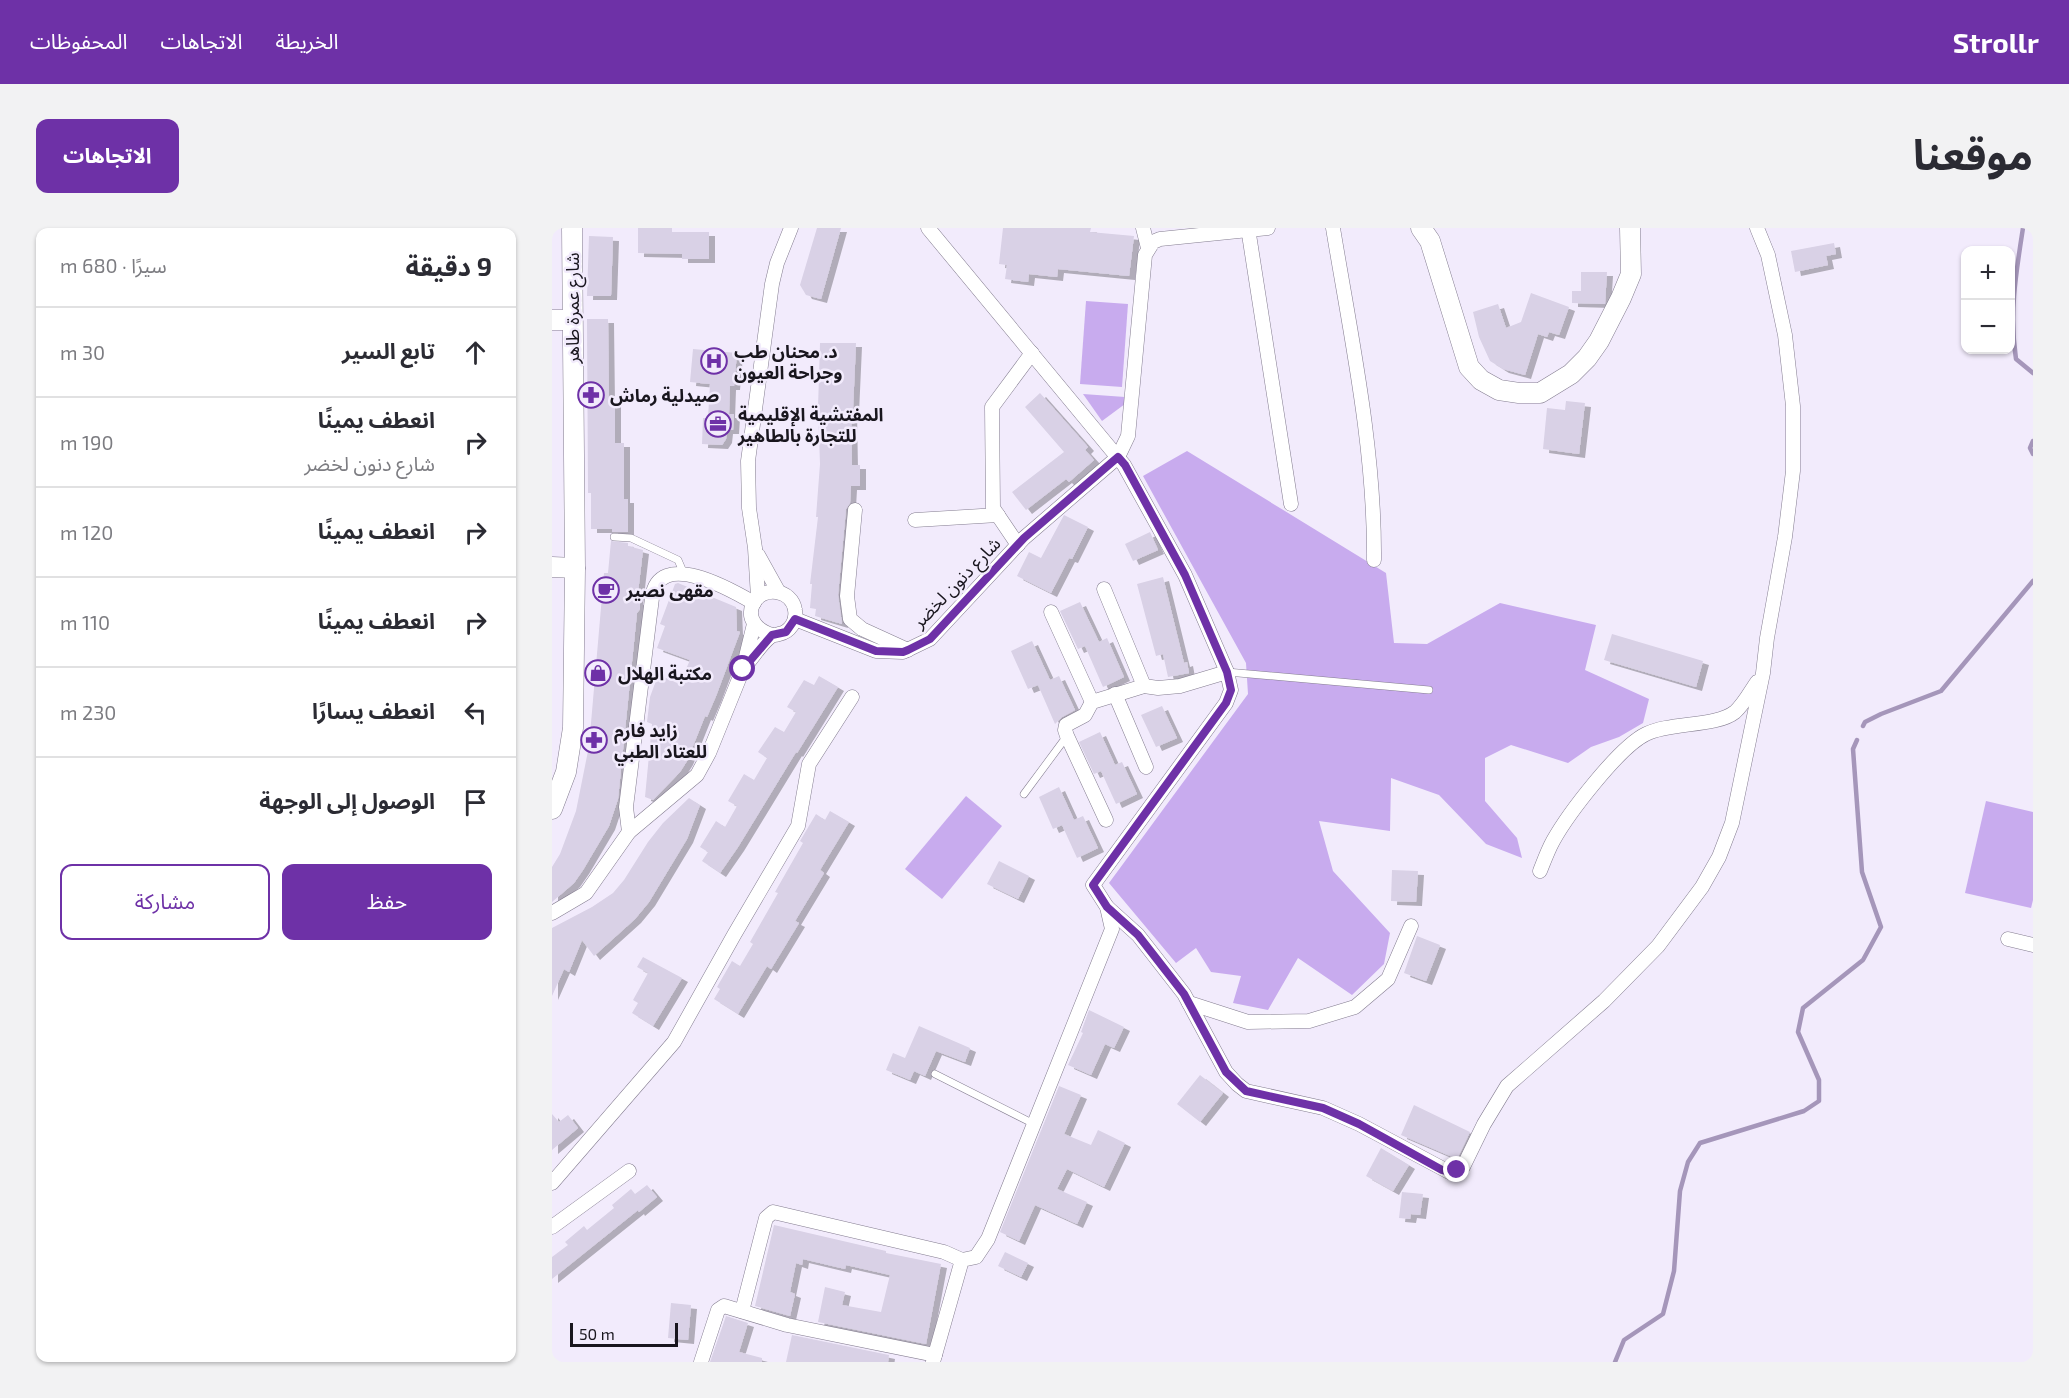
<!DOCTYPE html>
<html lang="ar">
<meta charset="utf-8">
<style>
:root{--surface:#fff;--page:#f2f2f3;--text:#2b2b33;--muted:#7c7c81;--line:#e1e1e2;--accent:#6e31a7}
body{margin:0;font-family:"Exo 2","Noto Sans Arabic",sans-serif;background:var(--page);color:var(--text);direction:rtl}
.controls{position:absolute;right:18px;top:18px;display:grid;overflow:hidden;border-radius:12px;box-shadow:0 2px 4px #0004}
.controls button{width:54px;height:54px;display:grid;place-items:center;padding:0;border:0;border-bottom:2px solid var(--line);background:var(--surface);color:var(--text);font:30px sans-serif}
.scale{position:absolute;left:18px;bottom:15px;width:108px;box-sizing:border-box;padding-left:6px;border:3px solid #19161e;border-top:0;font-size:16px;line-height:21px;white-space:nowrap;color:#19161e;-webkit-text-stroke:4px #f2ebfc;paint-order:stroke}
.stop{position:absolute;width:18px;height:18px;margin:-14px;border:4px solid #6e31a7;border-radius:50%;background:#fff}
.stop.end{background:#6e31a7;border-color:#fff;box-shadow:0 2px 6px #0008}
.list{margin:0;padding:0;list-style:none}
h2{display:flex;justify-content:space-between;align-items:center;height:78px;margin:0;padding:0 24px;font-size:26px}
h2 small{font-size:20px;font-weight:400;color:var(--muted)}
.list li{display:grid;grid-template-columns:39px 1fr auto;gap:18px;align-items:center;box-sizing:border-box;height:90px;padding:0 24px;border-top:2px solid var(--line)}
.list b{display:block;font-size:22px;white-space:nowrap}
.list p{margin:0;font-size:20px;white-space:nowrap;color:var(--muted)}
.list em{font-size:20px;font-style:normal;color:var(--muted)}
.actions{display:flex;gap:12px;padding:18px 24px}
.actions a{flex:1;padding:14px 0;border:2px solid var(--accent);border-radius:12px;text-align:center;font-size:21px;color:var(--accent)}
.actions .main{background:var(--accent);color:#fff}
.icon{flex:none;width:33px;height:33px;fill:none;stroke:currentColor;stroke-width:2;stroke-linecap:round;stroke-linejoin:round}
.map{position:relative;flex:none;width:1481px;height:1134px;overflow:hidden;direction:ltr;border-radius:12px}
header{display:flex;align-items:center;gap:36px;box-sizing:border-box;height:84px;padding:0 30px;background:var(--accent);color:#fff}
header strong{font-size:28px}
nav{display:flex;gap:33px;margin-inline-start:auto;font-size:21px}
.intro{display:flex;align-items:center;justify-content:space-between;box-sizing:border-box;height:144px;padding:0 36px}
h1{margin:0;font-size:42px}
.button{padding:15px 27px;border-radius:12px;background:var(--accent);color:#fff;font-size:21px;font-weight:700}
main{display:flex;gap:36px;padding:0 36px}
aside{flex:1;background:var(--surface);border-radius:12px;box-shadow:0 2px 4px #0004}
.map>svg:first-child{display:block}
.green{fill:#c8abee}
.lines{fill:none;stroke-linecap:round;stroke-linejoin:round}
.stream{stroke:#a596ba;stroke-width:4.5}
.building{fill:#d9d1e6;filter:url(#shadow)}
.service-casing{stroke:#847d90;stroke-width:8}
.minor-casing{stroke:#847d90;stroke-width:15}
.secondary-casing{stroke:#847d90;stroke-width:21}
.service{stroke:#fff;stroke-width:7}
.minor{stroke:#fff;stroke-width:14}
.secondary{stroke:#fff;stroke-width:20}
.route{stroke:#6e31a7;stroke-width:8}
.labels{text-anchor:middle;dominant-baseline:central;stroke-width:5;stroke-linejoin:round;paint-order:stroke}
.street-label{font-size:18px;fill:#19161e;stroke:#f2ebfc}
.poi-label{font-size:18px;font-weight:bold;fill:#19161e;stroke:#f2ebfc;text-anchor:start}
</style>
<header>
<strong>Strollr</strong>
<nav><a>الخريطة</a><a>الاتجاهات</a><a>المحفوظات</a></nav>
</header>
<div class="intro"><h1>موقعنا</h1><a class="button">الاتجاهات</a></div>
<main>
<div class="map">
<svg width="1481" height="1134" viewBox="0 0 1481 1134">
<defs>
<filter id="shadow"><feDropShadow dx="6" dy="4" stdDeviation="0" flood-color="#0004"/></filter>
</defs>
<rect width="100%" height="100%" fill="#f2ebfc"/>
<!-- green -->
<g class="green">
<polygon points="534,73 576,76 570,159 528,156"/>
<polygon points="531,166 573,169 573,176 550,193"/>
<polygon points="635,223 834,345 842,415 875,416 948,375 1044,397 1033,442 1097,471 1091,495 1067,509 1039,519 1016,535 959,517 933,530 933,573 965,610 970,630 934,616 887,567 839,550 838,603 767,593 781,643 838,705 832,736 800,767 746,730 716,782 681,775 689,748 659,744 644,720 624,735 557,655 696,466 694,435 591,248"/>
<polygon points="414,568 450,598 390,671 353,641"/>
<polygon points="1434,573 1481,584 1481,672 1479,680 1413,665"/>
</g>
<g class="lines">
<!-- stream -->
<g class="stream">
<path d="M1471 0C1464 45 1457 85 1464 131L1481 145"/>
<polyline points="1481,213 1478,220 1481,226"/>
<polyline points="1311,498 1313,494 1329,486 1389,463 1481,353"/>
<polyline points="1063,1134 1072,1112 1111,1086 1122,1043 1128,963 1136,934 1148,915 1252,883 1267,873 1267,852 1246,804 1251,780 1311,732 1329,699 1310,644 1301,521 1305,512"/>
</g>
</g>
<!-- building -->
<g class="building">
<polygon points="86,0 120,0 120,4 157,4 157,31 130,31 130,26 86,25"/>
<polygon points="265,0 289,0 269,71 254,67 248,57"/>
<polygon points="451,0 539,0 538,4 582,8 577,48 506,41 505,49 477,46 476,54 453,51 455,37 447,36"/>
<polygon points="37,8 61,9 59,68 35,68"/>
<polygon points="1282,15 1284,26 1274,28 1276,37 1243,44 1239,23"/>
<polygon points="1029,44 1055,44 1053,76 1020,75 1020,63 1029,63"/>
<polygon points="979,65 1017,79 1007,107 997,104 995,109 986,106 973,147 951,141 938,133 927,109 921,84 946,76 954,100 969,94"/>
<polygon points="35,91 56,91 57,173 63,173 63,215 72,215 72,271 76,271 76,304 60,304 60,301 39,301 39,265 36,265"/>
<polygon points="268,115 304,115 301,181 299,181 300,237 308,237 308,258 299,258 298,275 294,281 286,367 290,396 263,388 264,381 258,380 260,356 258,356 266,289 264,289 268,236 266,180"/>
<polygon points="141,121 185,125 182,158 178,158 177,186 182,186 181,202 175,202 174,211 170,217 150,216 151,190 156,190 158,156 138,154"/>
<polygon points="488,165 536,219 533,222 542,232 517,254 514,251 474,282 460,264 512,224 473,179"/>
<polygon points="1014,173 1033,175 1027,226 991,221 995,180 1013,182"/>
<polygon points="512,287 536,299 520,331 517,330 499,365 465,348 477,324 489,330"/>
<polygon points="598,304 606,322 581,333 573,316"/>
<polygon points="59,313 76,315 76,318 91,322 85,373 88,374 88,381 85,385 66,571 57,598 31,642 22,655 0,674 0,639 8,626 24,583 37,518 52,345 56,345"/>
<polygon points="611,349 632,435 635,434 637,445 616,449 611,426 604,428 585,356"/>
<polygon points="126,355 184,379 185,403 188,404 164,468 155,489 153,488 135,533 128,544 101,572 93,569 100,496 95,494 98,469 106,447 128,455 138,432 105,420 113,398 108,396 123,356"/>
<polygon points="528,374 547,414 555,410 572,449 551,459 533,418 526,421 508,383"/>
<polygon points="1060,406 1151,433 1144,459 1052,432"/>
<polygon points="480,413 498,452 507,448 523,482 510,489 503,496 486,457 476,461 459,423"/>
<polygon points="267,448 286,459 245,525 244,524 186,619 168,645 150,633 156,624 148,619 164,593 173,599 185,578 176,573 192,546 202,552 215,530 206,524 223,499 232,504 244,484 235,479 252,452 262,457"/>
<polygon points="610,478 625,510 604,519 589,487"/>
<polygon points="548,504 563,537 570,534 585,566 564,576 549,543 542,546 527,514"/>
<polygon points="507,559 522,592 531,588 546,620 525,630 510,597 501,601 487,569"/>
<polygon points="137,570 148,577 135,611 97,674 83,691 42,728 30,712 17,744 12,741 0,768 0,700 40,679 61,665 72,652 96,614 111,595"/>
<polygon points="278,583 297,594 268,642 272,645 243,693 247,695 219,741 215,738 186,786 162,771 168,761 165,759 180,733 188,738 201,716 198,714 226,665 223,664 251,615 248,613 264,586 273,592"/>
<polygon points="447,633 477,648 466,671 435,656"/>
<polygon points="840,642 866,643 864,674 839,673"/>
<polygon points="865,708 888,717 874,753 852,745"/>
<polygon points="91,729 130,750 101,798 80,785 86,775 81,772 96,745 85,739"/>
<polygon points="537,782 572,799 562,820 553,816 539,847 516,837 531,805 529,804"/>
<polygon points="367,798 418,820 413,834 384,823 373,848 362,843 358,852 334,842 341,825 353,830"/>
<polygon points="648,847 671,865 648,894 625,876"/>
<polygon points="507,858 529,867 512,906 539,917 546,902 573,915 552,959 515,941 505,961 535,974 525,996 483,977 467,1013 448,1004"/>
<polygon points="862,877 918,904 905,931 849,907"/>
<polygon points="0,886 7,894 16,887 26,900 0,922"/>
<polygon points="829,920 857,937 841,963 814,948"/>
<polygon points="95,957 105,969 87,984 86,982 0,1051 0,1029 16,1017 13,1014 32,998 35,1002 62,980 60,977 79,961 83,966"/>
<polygon points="850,964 871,966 868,987 859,986 858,991 847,990"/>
<polygon points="222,997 334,1023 334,1025 389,1036 374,1116 266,1094 273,1059 293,1064 290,1077 329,1084 338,1047 294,1037 293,1041 251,1031 250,1037 244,1035 238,1064 243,1066 238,1088 203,1078"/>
<polygon points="453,1024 476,1035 469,1049 446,1038"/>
<polygon points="119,1075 139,1077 136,1112 116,1110"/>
<polygon points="174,1088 196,1095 187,1124 210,1130 210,1134 158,1134"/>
<polygon points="240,1107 337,1127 336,1134 234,1134"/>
</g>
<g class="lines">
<!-- service casing -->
<g class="service-casing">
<g id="service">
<polyline points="62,309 79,310 126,332 132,346"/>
<polyline points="675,444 877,462"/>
<polyline points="472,566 515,508"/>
<polyline points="383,846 482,896"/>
</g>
</g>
<!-- minor casing -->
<g class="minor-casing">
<g id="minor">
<polyline points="376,0 572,237 633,347 675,444 679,462 674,475 541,657 555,679 560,701 436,1011 424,1029 410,1032 381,1134"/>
<polyline points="591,0 596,20"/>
<polyline points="696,0 739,276"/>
<path d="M781 0C799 109 823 221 822 332"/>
<polyline points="303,282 295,368 298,391 310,401 356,422"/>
<polyline points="363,292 446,287"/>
<polyline points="466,317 441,280 440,179 480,125"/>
<polyline points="206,327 226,363"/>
<polyline points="552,361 592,458"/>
<polyline points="206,369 203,320 197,280 196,233 220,56 225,35 239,0"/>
<polyline points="499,384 540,474"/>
<polyline points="243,391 324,423 351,424 378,411 472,310 566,229 576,208 593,27 601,14 608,11 716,0"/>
<path d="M194 437C202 428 209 416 218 409 222 406 222 408 227 406 238 404 245 393 243 382 240 361 210 357 201 376 194 391 206 403 220 407"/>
<polyline points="563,466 594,539"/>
<polyline points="554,592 515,508 513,502 514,497 533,487 540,474 592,458 606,460 628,458 675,444"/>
<path d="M77 604 74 579 100 370C106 320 178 361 202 375"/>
<path d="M988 643C992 633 996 622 1001 613 1016 586 1067 519 1094 506 1118 494 1164 499 1183 484 1192 476 1198 464 1205 454"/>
<polyline points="555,679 586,707 632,766 674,844 685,856 694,863 771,880 807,896 897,944 911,939 932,896 955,858 1052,773 1106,718 1150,659 1167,629 1180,595 1211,445 1215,410 1233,309 1241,243 1241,178 1233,107 1216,27 1205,0"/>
<polyline points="0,685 34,665 77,604 145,547 157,525 191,441 202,396"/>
<polyline points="1456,711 1481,717"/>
<polyline points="637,775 696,794 757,793 803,779 836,751 859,698"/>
<polyline points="0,955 122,814 182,707 246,598 257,536 300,469"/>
<polyline points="0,999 77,943"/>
<polyline points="190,1083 214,990 221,984 392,1024 410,1032"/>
<polyline points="149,1134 166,1082 172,1078 235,1097 383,1127"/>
</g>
</g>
<!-- secondary casing -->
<g class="secondary-casing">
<g id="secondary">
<polyline points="869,0 878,13 917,139 929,152 947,162 967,165 988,165 1019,146 1035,130 1047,113 1069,70 1079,46 1078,0"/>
<polyline points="0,92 20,92"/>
<polyline points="0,339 23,340"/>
<polyline points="0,581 14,544 21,500 23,340 20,0"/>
</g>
</g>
<!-- service -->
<use href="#service" class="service"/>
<!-- minor -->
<use href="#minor" class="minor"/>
<!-- secondary -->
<use href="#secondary" class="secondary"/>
</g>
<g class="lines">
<!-- route -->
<polyline class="route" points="191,441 220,407 234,404 243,391 324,423 351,424 356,422 378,411 472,310 566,229 573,237 633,347 675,444 679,462 674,475 541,657 555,679 586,707 632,766 674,844 694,863 771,880 807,896 890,942 897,944 905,942"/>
</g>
<!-- icons -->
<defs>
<g id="hospital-ring" transform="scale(1.35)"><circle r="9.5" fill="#f2ebfc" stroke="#6e31a7" stroke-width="1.5"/><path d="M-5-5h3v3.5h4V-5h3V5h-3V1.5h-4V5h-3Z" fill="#6e31a7"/></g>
<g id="pharmacy-ring" transform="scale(1.35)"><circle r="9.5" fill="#f2ebfc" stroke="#6e31a7" stroke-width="1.5"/><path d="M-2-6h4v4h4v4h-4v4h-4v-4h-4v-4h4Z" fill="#6e31a7"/></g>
<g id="office-ring" transform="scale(1.35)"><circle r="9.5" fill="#f2ebfc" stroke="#6e31a7" stroke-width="1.5"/><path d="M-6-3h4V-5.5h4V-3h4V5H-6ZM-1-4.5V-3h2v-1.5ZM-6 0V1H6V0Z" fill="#6e31a7"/></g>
<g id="cafe-ring" transform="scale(1.35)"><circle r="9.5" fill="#f2ebfc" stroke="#6e31a7" stroke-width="1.5"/><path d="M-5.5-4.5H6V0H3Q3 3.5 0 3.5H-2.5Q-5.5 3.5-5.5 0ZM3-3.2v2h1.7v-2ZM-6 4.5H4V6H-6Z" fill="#6e31a7"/></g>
<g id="shop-ring" transform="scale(1.35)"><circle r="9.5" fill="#f2ebfc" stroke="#6e31a7" stroke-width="1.5"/><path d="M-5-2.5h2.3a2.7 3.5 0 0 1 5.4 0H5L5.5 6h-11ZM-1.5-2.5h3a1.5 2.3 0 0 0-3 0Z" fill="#6e31a7"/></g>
</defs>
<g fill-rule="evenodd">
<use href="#hospital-ring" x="162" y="133"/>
<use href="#pharmacy-ring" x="39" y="167"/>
<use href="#office-ring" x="166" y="196"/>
<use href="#cafe-ring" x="54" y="362"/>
<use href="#shop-ring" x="46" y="445"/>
<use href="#pharmacy-ring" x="42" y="512"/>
</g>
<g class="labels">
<!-- street labels -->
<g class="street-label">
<text transform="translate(20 80) rotate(-90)">شارع عمرة طاهر</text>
<text transform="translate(404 354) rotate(-46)">شارع دنون لخضر</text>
</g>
<!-- poi labels -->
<g class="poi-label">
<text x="182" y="123">د. محنان طب<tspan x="182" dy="21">وجراحة العيون</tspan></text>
<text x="58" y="167">صيدلية رماش</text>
<text x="186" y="186">المفتشية الإقليمية<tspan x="186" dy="21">للتجارة بالطاهير</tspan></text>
<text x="74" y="362">مقهى نصير</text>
<text x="66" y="445">مكتبة الهلال</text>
<text x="62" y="502">زايد فارم<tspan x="62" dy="21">للعتاد الطبي</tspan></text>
</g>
</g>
</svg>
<div class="controls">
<button>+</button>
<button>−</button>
</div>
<div class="scale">50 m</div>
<div class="stop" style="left:191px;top:441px"></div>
<div class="stop end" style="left:905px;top:942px"></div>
</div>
<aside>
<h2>9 دقيقة<small>سيرًا · 680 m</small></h2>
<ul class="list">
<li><svg class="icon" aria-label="ahead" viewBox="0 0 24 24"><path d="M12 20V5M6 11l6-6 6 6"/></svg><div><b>تابع السير</b></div><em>30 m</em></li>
<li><svg class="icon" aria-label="right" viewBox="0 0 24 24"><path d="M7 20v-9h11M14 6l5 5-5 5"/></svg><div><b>انعطف يمينًا</b><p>شارع دنون لخضر</p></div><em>190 m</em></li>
<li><svg class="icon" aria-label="right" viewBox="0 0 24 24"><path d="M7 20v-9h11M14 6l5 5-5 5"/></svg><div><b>انعطف يمينًا</b></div><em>120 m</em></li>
<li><svg class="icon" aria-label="right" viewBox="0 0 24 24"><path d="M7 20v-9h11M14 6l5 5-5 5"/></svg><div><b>انعطف يمينًا</b></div><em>110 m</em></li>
<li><svg class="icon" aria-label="left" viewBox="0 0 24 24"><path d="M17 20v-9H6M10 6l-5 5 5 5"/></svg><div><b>انعطف يسارًا</b></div><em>230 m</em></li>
<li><svg class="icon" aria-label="arrive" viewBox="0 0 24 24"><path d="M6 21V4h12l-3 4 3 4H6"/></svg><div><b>الوصول إلى الوجهة</b></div></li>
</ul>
<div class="actions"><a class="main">حفظ</a><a>مشاركة</a></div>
</aside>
</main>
